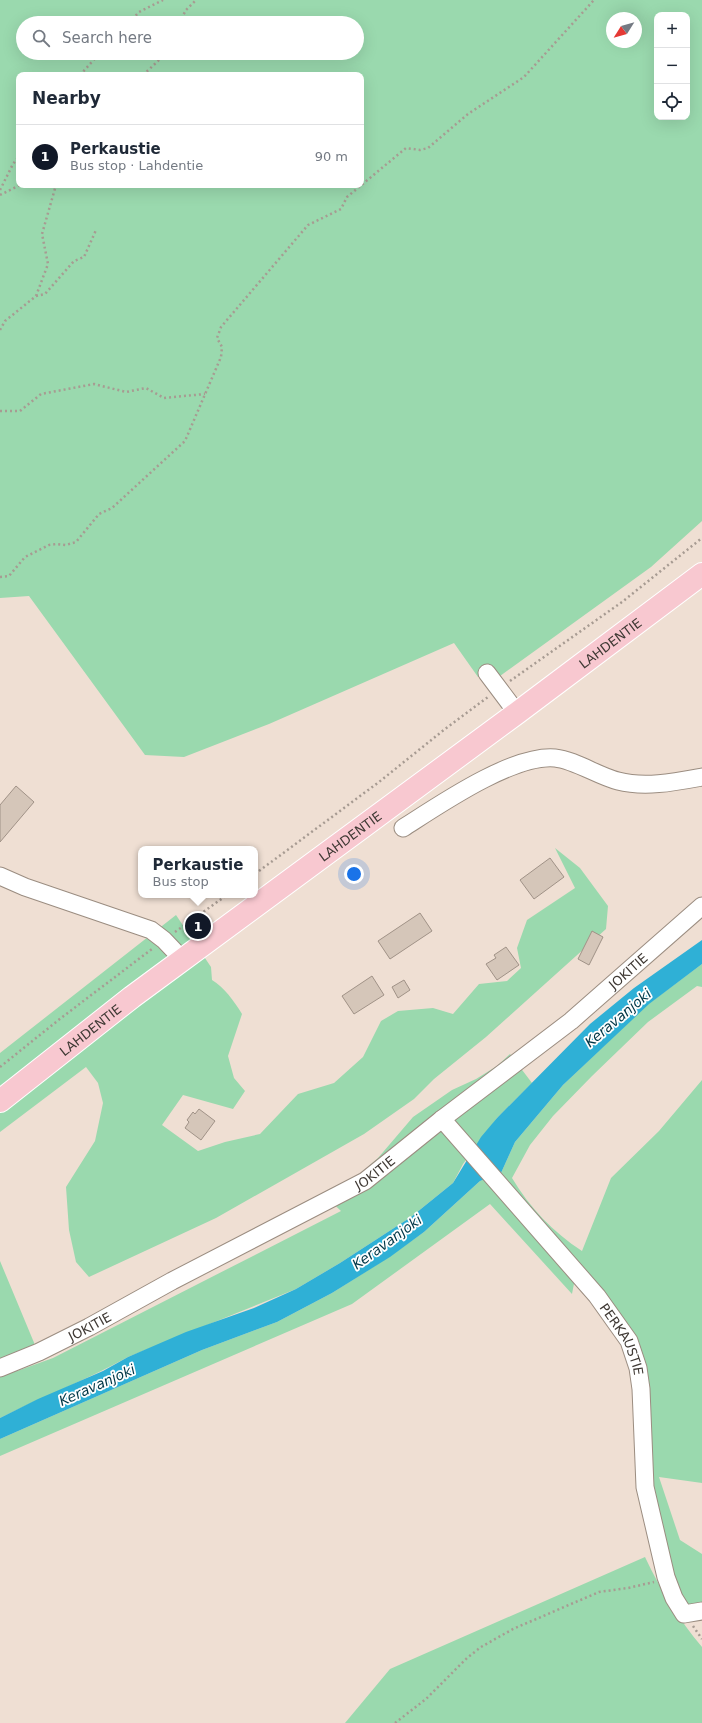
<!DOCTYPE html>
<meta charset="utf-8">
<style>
:root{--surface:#fff;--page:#f2f2f3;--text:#1f2937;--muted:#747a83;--line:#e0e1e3;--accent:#111827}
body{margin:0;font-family:"DejaVu Sans",sans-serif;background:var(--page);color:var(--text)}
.controls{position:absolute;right:12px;top:12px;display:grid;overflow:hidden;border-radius:8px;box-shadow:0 4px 16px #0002}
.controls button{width:36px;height:36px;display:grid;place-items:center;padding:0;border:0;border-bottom:1px solid var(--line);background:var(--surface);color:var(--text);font:20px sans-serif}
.compass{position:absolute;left:606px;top:12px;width:36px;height:36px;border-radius:50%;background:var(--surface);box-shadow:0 4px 16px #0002;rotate:233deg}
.you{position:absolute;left:354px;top:874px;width:14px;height:14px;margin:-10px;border:3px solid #fff;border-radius:50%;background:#1a73e8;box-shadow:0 0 0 6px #1a73e833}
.badge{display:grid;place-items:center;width:26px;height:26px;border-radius:50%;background:var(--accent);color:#fff;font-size:13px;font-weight:700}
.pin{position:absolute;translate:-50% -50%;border:2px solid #fff;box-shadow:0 1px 4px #0006}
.popup{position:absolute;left:138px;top:846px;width:120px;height:52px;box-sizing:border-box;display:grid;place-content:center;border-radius:8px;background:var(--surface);filter:drop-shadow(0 1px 3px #0005);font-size:13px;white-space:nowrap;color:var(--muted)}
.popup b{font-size:15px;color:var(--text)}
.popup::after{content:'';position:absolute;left:50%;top:100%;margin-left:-8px;border:8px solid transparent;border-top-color:var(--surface)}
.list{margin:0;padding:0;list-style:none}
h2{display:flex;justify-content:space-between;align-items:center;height:52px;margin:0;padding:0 16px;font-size:17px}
h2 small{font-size:13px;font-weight:400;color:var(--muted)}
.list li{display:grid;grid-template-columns:26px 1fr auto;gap:12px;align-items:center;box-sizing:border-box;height:64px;padding:0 16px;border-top:1px solid var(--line)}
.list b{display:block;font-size:15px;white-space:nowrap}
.list p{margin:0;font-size:13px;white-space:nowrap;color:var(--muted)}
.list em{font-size:13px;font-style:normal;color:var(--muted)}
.icon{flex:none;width:22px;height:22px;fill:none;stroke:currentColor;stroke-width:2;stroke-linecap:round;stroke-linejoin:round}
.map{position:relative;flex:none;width:702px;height:1723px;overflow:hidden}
.search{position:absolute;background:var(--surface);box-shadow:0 4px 16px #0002;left:16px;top:16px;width:348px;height:44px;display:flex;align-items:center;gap:10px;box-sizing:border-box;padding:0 14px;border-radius:22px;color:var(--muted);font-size:15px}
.panel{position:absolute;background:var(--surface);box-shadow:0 4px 16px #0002;left:16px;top:72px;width:348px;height:116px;border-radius:8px}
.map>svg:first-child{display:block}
.green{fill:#9ad9ae;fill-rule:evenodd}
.water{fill:#2fb0d6}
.building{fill:#d5c6b9;stroke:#a09287}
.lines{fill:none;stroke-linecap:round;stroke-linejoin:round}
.minor-casing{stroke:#9b8d81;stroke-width:19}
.major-casing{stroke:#fff;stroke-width:24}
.path{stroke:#a79b92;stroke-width:2.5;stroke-dasharray:2 3;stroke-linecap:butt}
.minor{stroke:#fff;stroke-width:17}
.major{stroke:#f8c8d0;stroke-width:22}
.labels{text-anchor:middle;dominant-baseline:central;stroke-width:3.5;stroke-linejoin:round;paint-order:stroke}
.street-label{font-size:13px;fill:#403a35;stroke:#fff}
.water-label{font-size:14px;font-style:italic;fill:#003747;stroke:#fff}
</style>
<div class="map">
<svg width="702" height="1723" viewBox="0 0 702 1723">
<rect width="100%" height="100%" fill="#efdfd3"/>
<!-- green -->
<g class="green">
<path d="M0 0H702V521L651 567 500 676 478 677 454 643 269 724 184 757 145 755 29 596 0 598ZM657 15H687V117H657ZM612 18H636V42H612ZM23 23H357V53H23ZM19 75H361V185H19Z"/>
<path d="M555 848 580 868 608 906 606 929 486 1037 434 1079 414 1099 364 1134 216 1218 89 1277 76 1262 69 1230 66 1187 95 1141 103 1103 98 1083 86 1067 0 1132V1053L176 915 211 967 212 980C224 987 234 1001 242 1014L228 1056 234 1078 245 1091 233 1109 183 1095 162 1125 198 1151 225 1142 260 1134 298 1094 334 1083 363 1057 381 1021 398 1011 433 1008 453 1014 479 984 507 981 521 968 517 948 527 920 575 888Z"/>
<path d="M702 964V987L697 986 648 1022 592 1076 553 1116 530 1145 512 1178C530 1208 553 1232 582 1251L611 1178 659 1131 702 1080V1483L659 1477 680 1540 702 1554V1605L687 1608 682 1598 658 1529 649 1480 648 1393 578 1263 572 1294 490 1204 352 1304 0 1456V1439L202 1350 277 1322 332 1293 389 1257 424 1232 480 1181 501 1173 515 1142 563 1085 647 1005Z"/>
<path d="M510 1054 532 1083 497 1118 463 1164 453 1183 411 1217 340 1263 296 1289 128 1357C87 1380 42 1397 0 1418V1261L35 1345 7 1357 17 1371 53 1358 341 1211 324 1195 360 1174 378 1158 413 1117 452 1090 476 1079 497 1066Z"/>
<path d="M645 1557C660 1589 679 1620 702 1647V1723H345L390 1669Z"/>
</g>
<!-- water -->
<polygon class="water" points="702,940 702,964 649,1004 563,1085 515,1142 501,1173 480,1181 424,1232 390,1257 332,1293 277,1322 202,1350 0,1439 0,1418 38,1399 103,1371 128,1357 186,1332 254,1308 296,1289 340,1263 411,1217 453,1183 481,1137 497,1118 590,1024 634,988"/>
<!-- building -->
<g class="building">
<polygon points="16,786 34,802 0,842 0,805"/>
<polygon points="550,858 564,877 534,899 520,880"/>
<polygon points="420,913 432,931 390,959 378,941"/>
<polygon points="592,931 603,937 589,965 578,959"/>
<polygon points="506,947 519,965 497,980 486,964 496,958 494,955"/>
<polygon points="372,976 384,995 354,1014 342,996"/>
<polygon points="404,980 410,990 398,998 392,987"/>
<polygon points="199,1109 215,1121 201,1140 185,1128 189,1122 187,1120 193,1112 195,1114"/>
</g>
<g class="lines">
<!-- minor casing -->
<g class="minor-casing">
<g id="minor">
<polyline points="487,673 517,713"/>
<path d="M403 828C439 805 513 754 555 758 575 760 598 776 618 781 645 788 675 782 702 777"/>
<polyline points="0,876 25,887 151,930 164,940 183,960"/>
<path id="s1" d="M442 1119 597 1296 629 1341 638 1368 641 1389 645 1487 666 1577 674 1598 684 1614 702 1611"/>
<path id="s2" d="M0 1368 39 1352 89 1327 172 1281 365 1181 442 1119 571 1021 702 906"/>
</g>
</g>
<!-- major casing -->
<g class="major-casing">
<g id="major">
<path id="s3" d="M0 1101 132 997 517 713 702 574"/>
</g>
</g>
<!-- path -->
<g class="path">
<polyline points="129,23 139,12 163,0"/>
<polyline points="179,23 186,10 196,0"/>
<polyline points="80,75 100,53"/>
<polyline points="143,75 158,61 163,53"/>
<polyline points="0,190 13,164 19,156"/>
<polyline points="0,195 20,185"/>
<polyline points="36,296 45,294 74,261 84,257 96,230"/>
<polyline points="0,330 5,321 36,296 48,264 42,234 56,185"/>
<polyline points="0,411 20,411 41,394 94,384 126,392 146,388 164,398 205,394"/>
<polyline points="0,577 9,576 25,557 49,545 56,544 66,545 76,542 99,514 112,508 185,441 221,357 222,347 217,338 221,327 308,225 341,209 347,197 406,148 420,150 428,148 468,114 524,77 594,0"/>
<polyline points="510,681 622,602 702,538"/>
<polyline points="255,874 379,782 445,729 488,697"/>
<polyline points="175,932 227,895"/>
<polyline points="0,1067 61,1018 152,949"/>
<polyline points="693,1626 702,1639"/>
<polyline points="395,1723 426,1699 467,1658 481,1647 513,1629 599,1592 628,1588 654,1582"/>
</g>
<!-- minor -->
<use href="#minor" class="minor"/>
<!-- major -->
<use href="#major" class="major"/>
</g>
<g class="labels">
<!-- street labels -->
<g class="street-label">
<text stroke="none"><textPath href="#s3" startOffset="763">LAHDENTIE</textPath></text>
<text stroke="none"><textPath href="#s3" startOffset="439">LAHDENTIE</textPath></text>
<text stroke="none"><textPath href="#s2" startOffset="747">JOKITIE</textPath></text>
<text stroke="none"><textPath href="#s3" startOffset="115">LAHDENTIE</textPath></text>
<text stroke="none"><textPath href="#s2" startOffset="423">JOKITIE</textPath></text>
<text stroke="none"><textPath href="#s2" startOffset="99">JOKITIE</textPath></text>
<text stroke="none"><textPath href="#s1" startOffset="286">PERKAUSTIE</textPath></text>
</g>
<!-- water labels -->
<g class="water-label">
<text transform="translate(618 1018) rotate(-40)">Keravanjoki</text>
<text transform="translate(387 1242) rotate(-36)">Keravanjoki</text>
<text transform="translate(97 1385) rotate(-24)">Keravanjoki</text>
</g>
</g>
</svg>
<div class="controls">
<button>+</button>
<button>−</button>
<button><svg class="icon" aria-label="locate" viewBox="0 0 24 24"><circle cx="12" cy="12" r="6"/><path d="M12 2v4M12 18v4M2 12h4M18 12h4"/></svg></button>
</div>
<svg class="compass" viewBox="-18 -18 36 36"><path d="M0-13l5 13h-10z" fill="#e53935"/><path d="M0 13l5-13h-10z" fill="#747a83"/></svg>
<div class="you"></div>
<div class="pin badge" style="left:198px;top:926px">1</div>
<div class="popup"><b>Perkaustie</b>Bus stop</div>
<div class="search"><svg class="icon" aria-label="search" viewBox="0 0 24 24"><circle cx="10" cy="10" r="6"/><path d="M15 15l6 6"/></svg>Search here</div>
<section class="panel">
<h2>Nearby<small></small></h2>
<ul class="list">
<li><span class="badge">1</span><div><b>Perkaustie</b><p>Bus stop · Lahdentie</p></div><em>90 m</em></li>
</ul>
</section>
</div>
